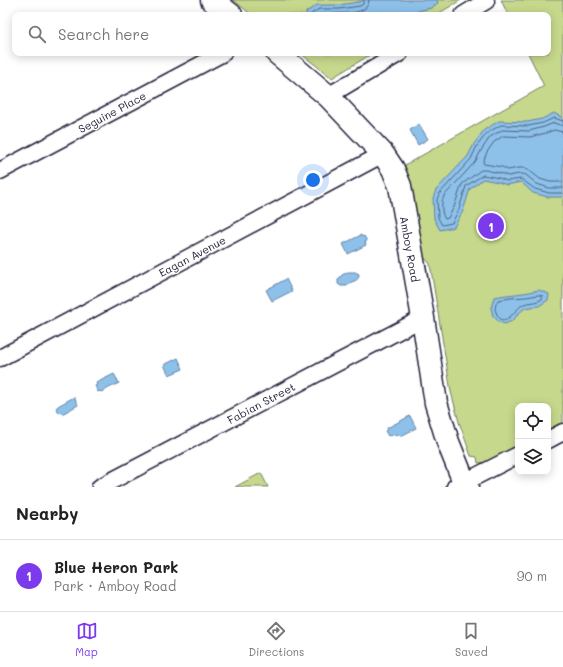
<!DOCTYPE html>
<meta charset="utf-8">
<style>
:root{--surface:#fff;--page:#f6f6f6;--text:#222;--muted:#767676;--line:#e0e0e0;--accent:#7c3aed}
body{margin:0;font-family:Mali,sans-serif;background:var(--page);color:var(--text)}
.controls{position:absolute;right:12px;bottom:12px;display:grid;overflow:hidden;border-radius:8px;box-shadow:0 2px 10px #0003}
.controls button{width:36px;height:36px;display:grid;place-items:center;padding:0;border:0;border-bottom:1px solid var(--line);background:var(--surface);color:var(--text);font:20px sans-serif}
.you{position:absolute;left:313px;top:180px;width:14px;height:14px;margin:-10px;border:3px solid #fff;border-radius:50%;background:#1a73e8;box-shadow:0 0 0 6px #1a73e833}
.badge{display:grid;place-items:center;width:26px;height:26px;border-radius:50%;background:var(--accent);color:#fff;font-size:13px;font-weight:700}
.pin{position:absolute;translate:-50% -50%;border:2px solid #fff;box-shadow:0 1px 4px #0006}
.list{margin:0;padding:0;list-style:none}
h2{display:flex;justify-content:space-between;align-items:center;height:52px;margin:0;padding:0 16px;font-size:17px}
h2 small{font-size:13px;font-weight:400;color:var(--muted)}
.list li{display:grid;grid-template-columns:26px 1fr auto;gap:12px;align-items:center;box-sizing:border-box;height:72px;padding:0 16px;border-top:1px solid var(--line)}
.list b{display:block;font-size:15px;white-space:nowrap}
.list p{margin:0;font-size:13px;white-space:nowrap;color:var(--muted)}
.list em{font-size:13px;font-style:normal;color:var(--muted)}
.icon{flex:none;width:22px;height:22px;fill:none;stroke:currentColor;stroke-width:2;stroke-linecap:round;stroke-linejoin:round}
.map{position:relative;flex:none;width:563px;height:487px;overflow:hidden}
.search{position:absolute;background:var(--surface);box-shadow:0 2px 10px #0003;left:12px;right:12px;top:12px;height:44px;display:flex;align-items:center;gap:10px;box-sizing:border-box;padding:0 14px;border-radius:8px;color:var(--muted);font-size:15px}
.sheet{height:124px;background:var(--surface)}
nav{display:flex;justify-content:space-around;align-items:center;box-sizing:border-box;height:56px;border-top:1px solid var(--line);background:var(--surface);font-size:11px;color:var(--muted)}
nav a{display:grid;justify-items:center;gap:2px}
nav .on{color:var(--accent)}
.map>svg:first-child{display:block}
.green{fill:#c6d88c;stroke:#747d64}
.water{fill:#8dc1ea;stroke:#6281a4}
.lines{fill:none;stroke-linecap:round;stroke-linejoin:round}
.shore{stroke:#4d6281;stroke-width:1}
.street-casing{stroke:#22223b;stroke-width:19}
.secondary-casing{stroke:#22223b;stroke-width:25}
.street{stroke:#fff;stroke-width:16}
.secondary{stroke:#fff;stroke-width:22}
.labels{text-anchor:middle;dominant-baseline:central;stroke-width:3;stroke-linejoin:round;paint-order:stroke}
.street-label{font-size:11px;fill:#22223b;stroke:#fff}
</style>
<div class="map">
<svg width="563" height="487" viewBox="0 0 563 487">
<rect width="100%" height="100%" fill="#fff"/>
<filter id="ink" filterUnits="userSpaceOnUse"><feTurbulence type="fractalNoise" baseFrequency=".025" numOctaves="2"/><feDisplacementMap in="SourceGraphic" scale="8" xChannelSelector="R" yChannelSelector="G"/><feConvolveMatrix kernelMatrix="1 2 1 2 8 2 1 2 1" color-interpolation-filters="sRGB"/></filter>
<g filter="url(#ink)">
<!-- green -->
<g class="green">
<polygon points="233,0 461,0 436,15 252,15"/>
<polygon points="501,0 563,0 563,423 548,430 548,406 518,406 518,446 487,462 478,463 477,457 471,456 459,422 451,392 430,264 424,257 413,195 405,165 544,86 528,53 548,53 548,15 508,15"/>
<polygon points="300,53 373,53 332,78"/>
<polygon points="261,473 268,487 235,487"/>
</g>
<!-- water -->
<g class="water">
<polygon points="363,0 437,0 438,3 431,8 418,11 412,15 306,15 306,12 317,5 338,5 359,2"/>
<polygon points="554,113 563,118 563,197 548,197 533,193 521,182 507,185 498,182 483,179 470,189 463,211 454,227 440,230 434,219 433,198 436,190 468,156 474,144 484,130 499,121 527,122 542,119"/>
<polygon points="419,124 428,139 418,145 410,130"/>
<polygon points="361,235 362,237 364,236 367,241 365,242 366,245 348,254 343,244"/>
<path d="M348 272H355L359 274C359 283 352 279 347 286H341L338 284V280L342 275Z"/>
<polygon points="286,279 292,291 272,301 266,290"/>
<path d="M539 290 549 294 548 300 539 306 525 308 519 313 512 321 505 324 499 322 493 316 491 308 494 297C509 294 524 294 539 290Z"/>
<polygon points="178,358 183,369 169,375 164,365"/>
<polygon points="114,374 119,383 101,392 100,391 98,392 95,386 97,385 96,383"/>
<polygon points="74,397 78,405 62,414 61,412 59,413 56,408 58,406"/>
<polygon points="410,416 416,428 401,436 395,434 390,436 390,435 388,436 385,431 387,430 387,428"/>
</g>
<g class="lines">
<!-- shore -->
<g class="shore">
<polyline points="310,15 319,9 339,9 360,6 363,4 364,0"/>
<path d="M318 15C331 10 368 20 369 0"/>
<polyline points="563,121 554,118 543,123 528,126 501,125 487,133 477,146 471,159 440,193 437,199 438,218 442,225 452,223 459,209 466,186 483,175 499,178 507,181 521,179 535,189 549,193 563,193"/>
<path d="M563 126 554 123 544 127 529 131 502 130 490 137 482 149 475 162 444 196C441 202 441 214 445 219L448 218 454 207 462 184 481 170H485L500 173 508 176 519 174H523L526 175 537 184 549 188H563"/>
<polyline points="563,132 554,130 546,133 530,137 503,136 494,142 487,152 483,162 484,164 502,167 508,170 519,168 524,168 530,171 540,179 550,182 563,182"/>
<path d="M539 295 543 296 542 299C536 303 530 302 524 304 515 308 504 332 496 312 494 308 496 304 498 300L511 298 526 297Z"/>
</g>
<!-- street casing -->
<g class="street-casing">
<g id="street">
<polyline points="463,15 486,1"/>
<polyline points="328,96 400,53"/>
<polyline points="0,171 223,53"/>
<polyline points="0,358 383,154"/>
<polyline points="548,440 563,432"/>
<polyline points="100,487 423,318"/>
<polyline points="455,487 518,455"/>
</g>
</g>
<!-- secondary casing -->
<g class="secondary-casing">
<g id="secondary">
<polyline points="212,0 231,15"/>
<polyline points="277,53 328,96 383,154 393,169 400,186 423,318 436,403 448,442 464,482 467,487"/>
</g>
</g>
<!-- street -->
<use href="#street" class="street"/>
<!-- secondary -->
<use href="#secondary" class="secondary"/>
</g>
</g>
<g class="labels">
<!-- street labels -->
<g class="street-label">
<text transform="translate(112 112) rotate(-28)">Seguine Place</text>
<text transform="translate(410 249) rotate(80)">Amboy Road</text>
<text transform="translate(192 256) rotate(-28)">Eagan Avenue</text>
<text transform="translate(261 403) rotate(-28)">Fabian Street</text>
</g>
</g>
</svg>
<div class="controls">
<button><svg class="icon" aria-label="locate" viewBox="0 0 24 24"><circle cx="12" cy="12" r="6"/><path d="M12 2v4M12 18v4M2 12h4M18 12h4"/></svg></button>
<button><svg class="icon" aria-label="layers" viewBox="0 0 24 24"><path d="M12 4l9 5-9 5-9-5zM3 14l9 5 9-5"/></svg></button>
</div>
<div class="you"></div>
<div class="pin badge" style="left:491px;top:226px">1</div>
<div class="search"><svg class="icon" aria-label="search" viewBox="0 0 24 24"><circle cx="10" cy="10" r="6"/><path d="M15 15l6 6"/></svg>Search here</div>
</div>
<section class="sheet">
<h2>Nearby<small></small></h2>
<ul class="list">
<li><span class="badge">1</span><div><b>Blue Heron Park</b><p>Park · Amboy Road</p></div><em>90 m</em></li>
</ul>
</section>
<nav>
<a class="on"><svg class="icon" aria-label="map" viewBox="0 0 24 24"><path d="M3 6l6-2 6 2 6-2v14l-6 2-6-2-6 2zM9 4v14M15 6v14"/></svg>Map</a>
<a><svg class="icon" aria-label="directions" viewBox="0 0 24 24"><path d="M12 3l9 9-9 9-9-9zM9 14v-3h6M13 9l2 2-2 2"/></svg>Directions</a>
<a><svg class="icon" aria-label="saved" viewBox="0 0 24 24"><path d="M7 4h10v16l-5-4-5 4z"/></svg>Saved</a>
</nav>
